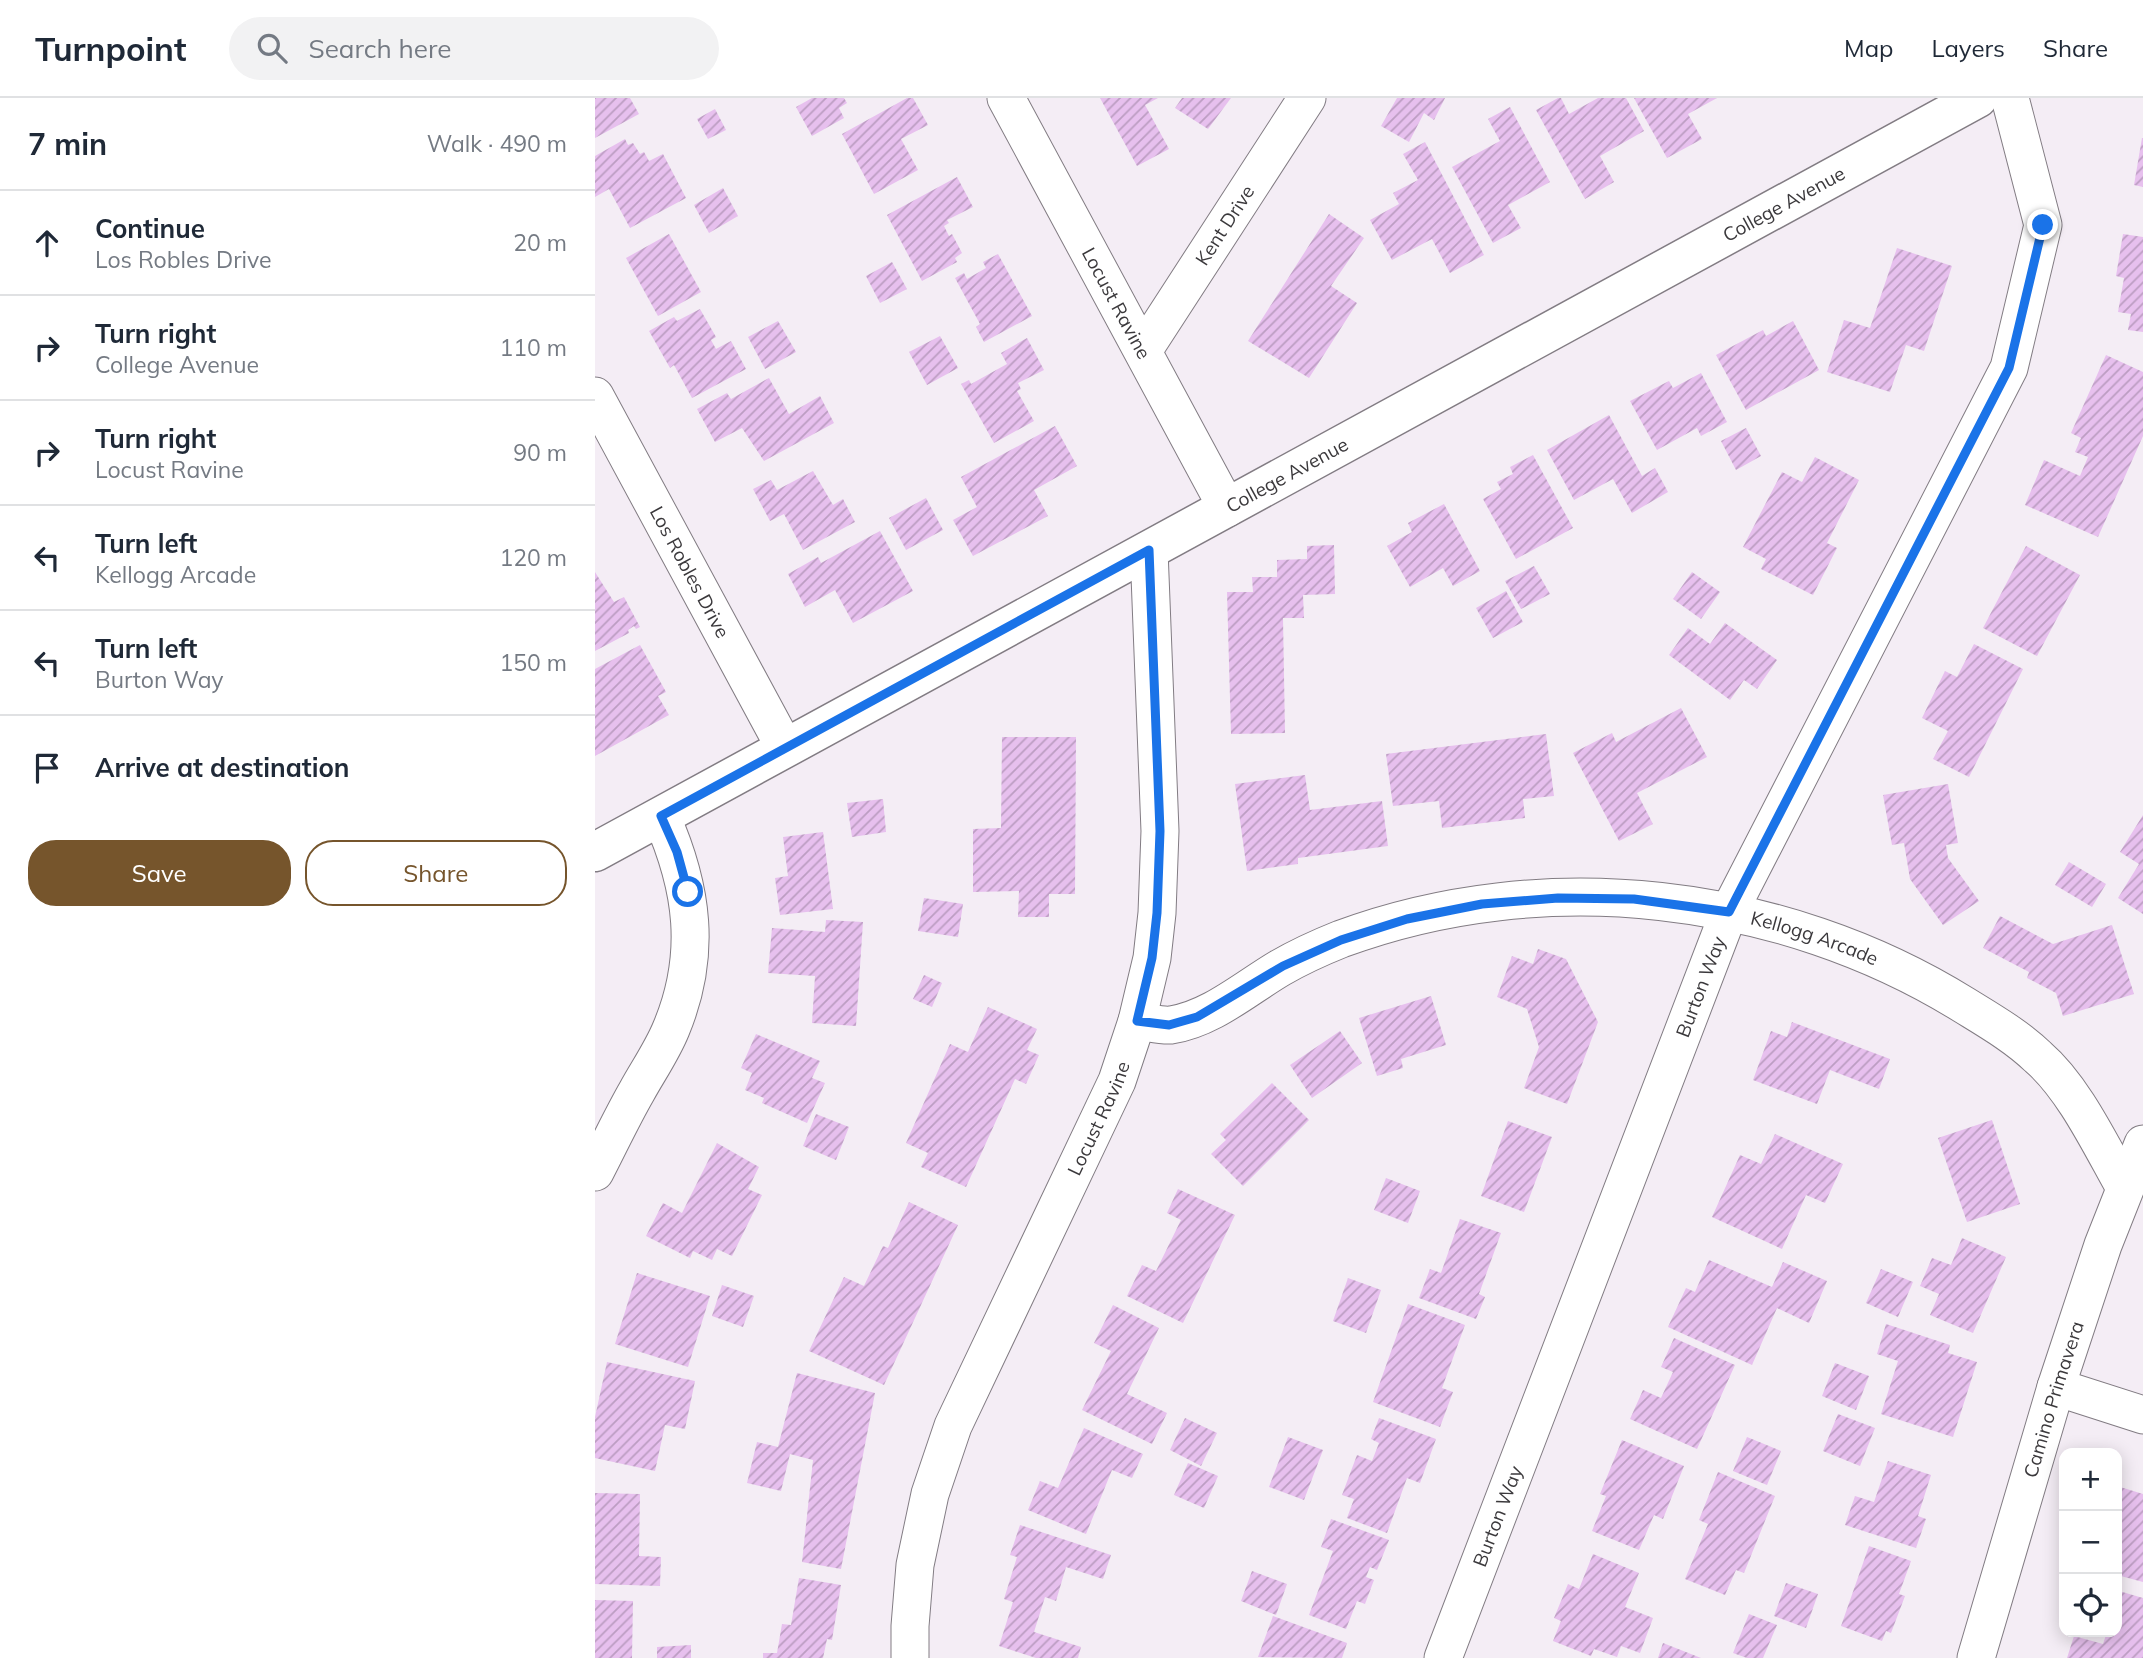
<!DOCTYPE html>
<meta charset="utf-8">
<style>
:root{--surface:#fff;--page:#f2f2f3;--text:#1f2937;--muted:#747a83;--line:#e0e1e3;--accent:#76552c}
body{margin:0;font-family:Mulish,sans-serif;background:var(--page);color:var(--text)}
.controls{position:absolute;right:21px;bottom:21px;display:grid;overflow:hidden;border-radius:14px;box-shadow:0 4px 18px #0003}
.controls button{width:63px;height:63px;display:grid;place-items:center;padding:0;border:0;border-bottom:2px solid var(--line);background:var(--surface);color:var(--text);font:35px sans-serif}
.stop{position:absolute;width:21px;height:21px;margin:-16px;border:5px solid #1a73e8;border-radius:50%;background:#fff}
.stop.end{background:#1a73e8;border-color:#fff;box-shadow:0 2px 7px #0008}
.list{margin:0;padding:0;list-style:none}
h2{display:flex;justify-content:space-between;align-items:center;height:91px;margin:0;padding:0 28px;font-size:30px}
h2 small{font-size:23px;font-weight:400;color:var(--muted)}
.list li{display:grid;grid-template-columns:46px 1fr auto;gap:21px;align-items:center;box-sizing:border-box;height:105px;padding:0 28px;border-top:2px solid var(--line)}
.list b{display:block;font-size:26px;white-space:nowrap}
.list p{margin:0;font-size:23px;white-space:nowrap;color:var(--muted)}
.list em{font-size:23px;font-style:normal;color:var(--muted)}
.actions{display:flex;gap:14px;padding:21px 28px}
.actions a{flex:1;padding:16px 0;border:2px solid var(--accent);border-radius:28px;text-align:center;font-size:24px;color:var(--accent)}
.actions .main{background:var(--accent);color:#fff}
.icon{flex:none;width:38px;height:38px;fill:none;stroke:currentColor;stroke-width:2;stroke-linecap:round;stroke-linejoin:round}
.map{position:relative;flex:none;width:1548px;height:1560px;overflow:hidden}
header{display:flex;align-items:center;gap:42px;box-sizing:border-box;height:98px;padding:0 35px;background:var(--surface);border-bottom:2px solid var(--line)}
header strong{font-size:33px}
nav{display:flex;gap:38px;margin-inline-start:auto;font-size:24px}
.search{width:490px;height:63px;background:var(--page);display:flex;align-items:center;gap:18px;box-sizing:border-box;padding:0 24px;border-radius:38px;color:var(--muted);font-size:26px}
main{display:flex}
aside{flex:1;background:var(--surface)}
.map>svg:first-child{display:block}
.building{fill:url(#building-hatch)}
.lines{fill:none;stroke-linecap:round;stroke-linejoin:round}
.minor-casing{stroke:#827c83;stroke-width:39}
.tertiary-casing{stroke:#827c83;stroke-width:41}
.minor{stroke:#fff;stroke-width:37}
.tertiary{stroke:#fff;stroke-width:38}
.route{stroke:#1a73e8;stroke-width:9}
.labels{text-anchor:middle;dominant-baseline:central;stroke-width:5;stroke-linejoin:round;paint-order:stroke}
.street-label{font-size:19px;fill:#3b393c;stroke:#fefcff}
</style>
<header>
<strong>Turnpoint</strong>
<div class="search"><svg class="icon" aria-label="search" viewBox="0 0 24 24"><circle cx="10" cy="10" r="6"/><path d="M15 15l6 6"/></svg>Search here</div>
<nav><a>Map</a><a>Layers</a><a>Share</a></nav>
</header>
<main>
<aside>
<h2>7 min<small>Walk · 490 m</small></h2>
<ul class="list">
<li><svg class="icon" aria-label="ahead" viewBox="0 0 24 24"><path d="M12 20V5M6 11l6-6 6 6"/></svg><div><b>Continue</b><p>Los Robles Drive</p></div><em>20 m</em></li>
<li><svg class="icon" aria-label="right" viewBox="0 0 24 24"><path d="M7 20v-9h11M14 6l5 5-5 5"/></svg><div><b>Turn right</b><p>College Avenue</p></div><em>110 m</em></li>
<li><svg class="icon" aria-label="right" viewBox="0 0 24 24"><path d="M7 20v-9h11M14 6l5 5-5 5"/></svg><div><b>Turn right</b><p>Locust Ravine</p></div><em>90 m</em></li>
<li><svg class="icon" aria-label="left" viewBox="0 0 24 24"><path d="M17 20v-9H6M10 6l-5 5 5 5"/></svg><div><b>Turn left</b><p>Kellogg Arcade</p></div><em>120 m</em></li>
<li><svg class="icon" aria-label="left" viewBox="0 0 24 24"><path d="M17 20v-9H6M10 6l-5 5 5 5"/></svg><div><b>Turn left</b><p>Burton Way</p></div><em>150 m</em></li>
<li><svg class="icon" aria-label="arrive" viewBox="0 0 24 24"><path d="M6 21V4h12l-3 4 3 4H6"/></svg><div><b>Arrive at destination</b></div></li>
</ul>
<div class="actions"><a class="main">Save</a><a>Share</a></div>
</aside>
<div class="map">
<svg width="1548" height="1560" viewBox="0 0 1548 1560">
<defs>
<pattern id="building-hatch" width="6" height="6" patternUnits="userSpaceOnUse" patternTransform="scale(1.75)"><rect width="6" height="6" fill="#e7c0ee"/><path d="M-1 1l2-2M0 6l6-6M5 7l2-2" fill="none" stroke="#bc9dc2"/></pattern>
</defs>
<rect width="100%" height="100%" fill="#f4edf5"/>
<!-- building -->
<g class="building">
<polygon points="0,0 35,0 44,16 0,40"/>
<polygon points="217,0 249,0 252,5 244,10 249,20 217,38 201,9"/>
<polygon points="312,0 318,0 333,27 306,41 323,72 279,96 247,36"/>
<polygon points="505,0 563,0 550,7 574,51 542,68"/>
<polygon points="587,0 636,0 613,31 580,10"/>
<polygon points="802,0 850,0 839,22 829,15 814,44 786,28"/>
<polygon points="963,0 966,0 974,16 1003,0 1031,0 1049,33 1005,58 1019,84 990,101 941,12"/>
<polygon points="1039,0 1122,0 1093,16 1107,41 1072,60"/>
<polygon points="915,9 955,84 913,107 926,130 898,145 857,69 905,43 893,21"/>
<polygon points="120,11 131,32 113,41 102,21"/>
<polygon points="1547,40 1548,40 1548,89 1539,87"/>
<polygon points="30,41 33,47 38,45 45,56 49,54 54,63 68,56 91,100 35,130 14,91 0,99 0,58"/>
<polygon points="830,44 889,157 855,175 837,141 797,162 775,122 804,106 798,95 823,82 808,56"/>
<polygon points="362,79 378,109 352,122 354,125 349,128 354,138 357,136 367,155 360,160 362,164 327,183 292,117"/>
<polygon points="128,90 143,118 114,135 99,107"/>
<polygon points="734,116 769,140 736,188 762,205 714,280 653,243"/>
<polygon points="74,136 106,194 63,218 31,160"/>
<polygon points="1528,136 1548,139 1548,234 1533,232 1536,216 1523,214 1529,180 1521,178"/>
<polygon points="1302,150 1357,168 1329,253 1311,247 1295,294 1232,274 1249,222 1275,230"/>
<polygon points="403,156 437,218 389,244 381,229 385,226 360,180 369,175 372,181 391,170 388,164"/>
<polygon points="297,164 312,191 285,205 271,178"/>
<polygon points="105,211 121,239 116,242 121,251 136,243 151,271 97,300 79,267 75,270 54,233 79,219 82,223"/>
<polygon points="183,223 201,254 170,271 153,239"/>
<polygon points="1198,223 1224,272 1151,312 1121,257 1168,232 1171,238"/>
<polygon points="345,238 363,270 332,287 314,254"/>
<polygon points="432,240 449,272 423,285 426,291 422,293 439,323 399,345 366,286 374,282 376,286 412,266 406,255"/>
<polygon points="1511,257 1548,274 1548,338 1503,439 1430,407 1449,362 1485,378 1493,359 1480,354 1486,340 1476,335"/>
<polygon points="1106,275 1132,324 1106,338 1102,330 1062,352 1035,303 1074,283 1078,290"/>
<polygon points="174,280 194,316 225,298 239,325 169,363 147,330 120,344 102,311 132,295 136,301"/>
<polygon points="1014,317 1047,378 1060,370 1073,394 1037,415 1018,381 979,402 952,352"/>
<polygon points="460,328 482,368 439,392 453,418 378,458 358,422 382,409 366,379"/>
<polygon points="1151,330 1166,358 1141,372 1126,343"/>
<polygon points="938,357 978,430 921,461 888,401 906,391 902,384 918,376 915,369"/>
<polygon points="1220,359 1264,382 1232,445 1242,450 1218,497 1166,471 1171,461 1148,449 1187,374 1207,384"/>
<polygon points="218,373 238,407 248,401 260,424 208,452 189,416 175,423 158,391 176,382 182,392"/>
<polygon points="331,400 348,432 311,452 294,420"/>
<polygon points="849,406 885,473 858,488 848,470 815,489 792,448 817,434 813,425"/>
<polygon points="285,433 318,493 258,525 240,492 210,509 193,476 223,459 226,465"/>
<polygon points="739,447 740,496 708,497 709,520 688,520 690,635 636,636 632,494 658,494 657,479 682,479 682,462 712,461 712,448"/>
<polygon points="1431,448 1485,477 1442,558 1388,530"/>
<polygon points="939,468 955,496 926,511 910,483"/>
<polygon points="0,474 19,504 29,499 45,529 41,531 39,528 33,532 34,535 0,553"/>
<polygon points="1097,474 1125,494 1106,521 1078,501"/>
<polygon points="911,493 928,524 898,540 881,510"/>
<polygon points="1130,525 1182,562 1162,591 1149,582 1135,602 1074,557 1093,530 1115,546"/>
<polygon points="1379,546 1428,571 1374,679 1338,661 1353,633 1327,620 1350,573 1362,579"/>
<polygon points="45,547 71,594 63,598 74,617 0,658 0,571"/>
<polygon points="1086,610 1112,659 1042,695 1058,726 1024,743 978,655 1017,635 1021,644"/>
<polygon points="951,636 959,698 928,701 930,720 847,730 844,703 798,708 791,656"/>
<polygon points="407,639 481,639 480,796 454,796 454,819 423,819 424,793 378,794 378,731 406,730"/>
<polygon points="710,677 715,712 787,703 793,748 703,760 703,766 652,773 640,686"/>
<polygon points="1353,686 1363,745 1351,747 1353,760 1384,803 1348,827 1315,781 1309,745 1297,747 1288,697"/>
<polygon points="288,701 291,734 257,739 252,705"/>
<polygon points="1548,717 1548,816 1523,800 1544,766 1525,754"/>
<polygon points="228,734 238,811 185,817 180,780 193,778 188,739"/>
<polygon points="1474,764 1511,786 1497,809 1460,787"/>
<polygon points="329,800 368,806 363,839 323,833"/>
<polygon points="1405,818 1458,846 1517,827 1539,896 1468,918 1461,895 1432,880 1434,874 1388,850"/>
<polygon points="231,822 268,824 261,928 217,925 220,878 173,875 177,830 230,834"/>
<polygon points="943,851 971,861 1003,924 972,1006 929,990 944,949 932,911 902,899 917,858 938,866"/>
<polygon points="329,877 347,885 337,909 318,901"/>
<polygon points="836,898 851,947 806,961 808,970 782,978 764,920"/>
<polygon points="393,909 442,931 432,952 444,957 431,986 420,981 371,1089 326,1069 333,1055 311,1045 355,946 373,954"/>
<polygon points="1197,924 1295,961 1284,991 1235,972 1222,1006 1158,982 1176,933 1192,939"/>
<polygon points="745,933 767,965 717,1000 695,967"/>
<polygon points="161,936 225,963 217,980 230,985 212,1025 167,1005 169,1000 150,992 157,975 146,970"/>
<polygon points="677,985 714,1022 648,1088 616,1056 631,1042 625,1036"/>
<polygon points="221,1016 254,1029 241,1062 208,1048"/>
<polygon points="1397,1022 1425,1106 1372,1124 1343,1040"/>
<polygon points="913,1023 957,1039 929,1114 886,1098"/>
<polygon points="1180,1036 1248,1066 1230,1105 1211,1097 1187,1151 1117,1119 1145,1057 1166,1066"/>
<polygon points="122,1045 164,1069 153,1091 167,1097 137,1158 122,1151 117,1162 98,1153 95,1160 51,1138 68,1105 87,1115"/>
<polygon points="791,1080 825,1093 813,1125 779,1112"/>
<polygon points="583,1091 640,1117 588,1225 532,1198 547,1167 561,1173 586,1122 572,1115"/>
<polygon points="314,1104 363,1127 289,1287 214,1253 249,1179 269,1188 288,1148 293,1150"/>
<polygon points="865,1121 906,1135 884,1196 890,1199 881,1221 824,1200 835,1171 846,1175"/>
<polygon points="1367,1140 1411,1159 1378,1235 1335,1217 1344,1196 1325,1188 1337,1160 1356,1167"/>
<polygon points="1114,1162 1177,1189 1188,1164 1232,1183 1214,1225 1182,1210 1157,1267 1073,1229 1091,1190 1100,1194"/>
<polygon points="1286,1171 1318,1184 1303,1219 1271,1205"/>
<polygon points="42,1175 115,1198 93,1269 20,1246"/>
<polygon points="753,1180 786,1192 771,1235 738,1223"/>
<polygon points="127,1187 159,1198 148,1229 117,1218"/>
<polygon points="813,1206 870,1227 847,1290 858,1294 845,1329 778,1304"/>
<polygon points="518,1207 564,1230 532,1296 572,1315 557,1346 487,1312 516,1253 499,1245"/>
<polygon points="1291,1226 1355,1247 1353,1255 1382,1264 1358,1339 1286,1316 1303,1263 1282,1256"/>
<polygon points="1079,1240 1140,1267 1102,1351 1035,1321 1048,1292 1066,1300 1078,1274 1066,1269"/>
<polygon points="12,1264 100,1283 90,1331 70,1327 60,1373 0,1360 0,1319"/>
<polygon points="1240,1265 1274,1278 1261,1312 1227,1298"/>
<polygon points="202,1275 280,1295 246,1471 207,1464 218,1362 195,1356 186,1393 152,1385 162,1344 183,1349"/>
<polygon points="1243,1316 1280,1330 1265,1368 1228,1353"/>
<polygon points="590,1320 622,1335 606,1368 575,1352"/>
<polygon points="784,1320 841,1341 825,1385 812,1380 792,1435 752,1420 759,1401 747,1397 762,1357 777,1363 784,1345 776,1341"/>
<polygon points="489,1330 548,1356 537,1380 517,1372 491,1436 433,1412 445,1383 463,1390"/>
<polygon points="693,1339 728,1352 709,1402 674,1389"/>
<polygon points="1152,1339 1186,1353 1172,1387 1138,1373"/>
<polygon points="1027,1342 1089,1368 1068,1421 1059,1417 1044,1452 997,1433 1011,1398 1005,1396"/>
<polygon points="1293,1363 1336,1377 1323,1418 1331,1421 1321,1450 1250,1427 1260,1398 1279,1404"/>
<polygon points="593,1365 623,1378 609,1410 579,1397"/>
<polygon points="1123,1374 1180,1398 1149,1475 1141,1472 1130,1497 1090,1481 1113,1426 1104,1422"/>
<polygon points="1522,1388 1548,1396 1548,1484 1522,1477"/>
<polygon points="0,1395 45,1396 44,1458 66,1459 65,1488 0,1486"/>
<polygon points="736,1421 794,1442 782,1472 775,1469 771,1479 779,1482 770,1506 762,1503 751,1531 714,1517 738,1453 726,1449"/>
<polygon points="425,1427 516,1457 508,1481 471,1469 461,1503 450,1499 439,1534 486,1549 483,1560 441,1560 404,1548 418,1504 409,1501 422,1459 415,1457"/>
<polygon points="1274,1448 1316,1463 1304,1496 1310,1498 1296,1535 1291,1533 1287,1543 1246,1528"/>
<polygon points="998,1456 1044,1475 1030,1509 1058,1520 1045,1555 1026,1548 1022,1559 999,1551 996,1558 958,1543 966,1523 959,1520 973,1486 984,1491"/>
<polygon points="657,1473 692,1486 681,1517 646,1503"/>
<polygon points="204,1480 246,1487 237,1542 232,1541 228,1560 168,1560 168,1555 182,1555 187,1526 196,1527"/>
<polygon points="1191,1485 1223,1496 1211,1530 1179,1518"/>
<polygon points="1524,1493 1548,1500 1548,1560 1472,1560 1479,1538 1508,1546 1512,1534 1522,1534 1522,1501"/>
<polygon points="0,1502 38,1503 37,1560 0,1560"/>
<polygon points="1154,1516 1182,1527 1168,1560 1152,1560 1138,1555"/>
<polygon points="678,1518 752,1545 747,1560 663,1559"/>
<polygon points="1068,1545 1106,1560 1063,1560"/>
<polygon points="96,1547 96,1560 62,1560 62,1549"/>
</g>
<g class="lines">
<!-- minor casing -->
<g class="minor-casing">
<g id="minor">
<path id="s1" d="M411 0 632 410"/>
<path id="s2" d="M548 253 712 0"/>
<path id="s3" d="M0 298 190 650"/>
<path id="s4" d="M542 923C553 924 566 928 576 927 616 921 651 890 685 870 704 859 726 849 746 841 949 766 1187 794 1369 907 1395 923 1421 938 1443 959 1479 990 1506 1048 1530 1090"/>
<path d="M0 1074C14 1047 27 1019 42 993 53 973 67 953 76 931 107 857 98 790 66 718"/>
<polyline points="1461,1289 1548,1317"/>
<path id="s5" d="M315 1560V1528L320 1467 335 1396 358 1328 522 983 542 923 557 860 562 815 565 733 554 452"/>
<path id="s6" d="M848 1560 1134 814 1414 270 1448 127 1415 0"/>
<path id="s7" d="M1381 1560 1461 1289 1508 1147 1548 1046"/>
</g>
</g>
<!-- tertiary casing -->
<g class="tertiary-casing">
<g id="tertiary">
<path id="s8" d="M0 754 1383 0"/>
</g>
</g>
<!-- minor -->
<use href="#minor" class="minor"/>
<!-- tertiary -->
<use href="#tertiary" class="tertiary"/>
</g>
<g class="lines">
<!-- route -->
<polyline class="route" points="93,794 82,754 66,718 554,452 565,733 562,815 557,860 542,923 574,927 602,919 688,868 746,842 812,821 887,806 963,800 1039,801 1134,814 1414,270 1448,127"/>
</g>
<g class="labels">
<!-- street labels -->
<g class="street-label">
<text stroke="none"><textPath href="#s8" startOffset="1354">College Avenue</textPath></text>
<text stroke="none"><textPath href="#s2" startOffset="150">Kent Drive</textPath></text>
<text stroke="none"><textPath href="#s1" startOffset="233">Locust Ravine</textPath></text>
<text stroke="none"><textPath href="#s8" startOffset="788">College Avenue</textPath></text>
<text stroke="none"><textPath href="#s3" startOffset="200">Los Robles Drive</textPath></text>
<text stroke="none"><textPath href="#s4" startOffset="709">Kellogg Arcade</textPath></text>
<text stroke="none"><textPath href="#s6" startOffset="719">Burton Way</textPath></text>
<text stroke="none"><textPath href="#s5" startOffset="578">Locust Ravine</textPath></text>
<text stroke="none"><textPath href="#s7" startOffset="270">Camino Primavera</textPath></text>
<text stroke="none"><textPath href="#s6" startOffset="152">Burton Way</textPath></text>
</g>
</g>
</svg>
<div class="controls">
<button>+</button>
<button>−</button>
<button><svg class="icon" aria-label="locate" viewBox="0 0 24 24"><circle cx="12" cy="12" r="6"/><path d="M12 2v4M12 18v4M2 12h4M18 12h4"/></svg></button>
</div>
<div class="stop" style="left:93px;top:794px"></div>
<div class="stop end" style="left:1448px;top:127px"></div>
</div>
</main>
